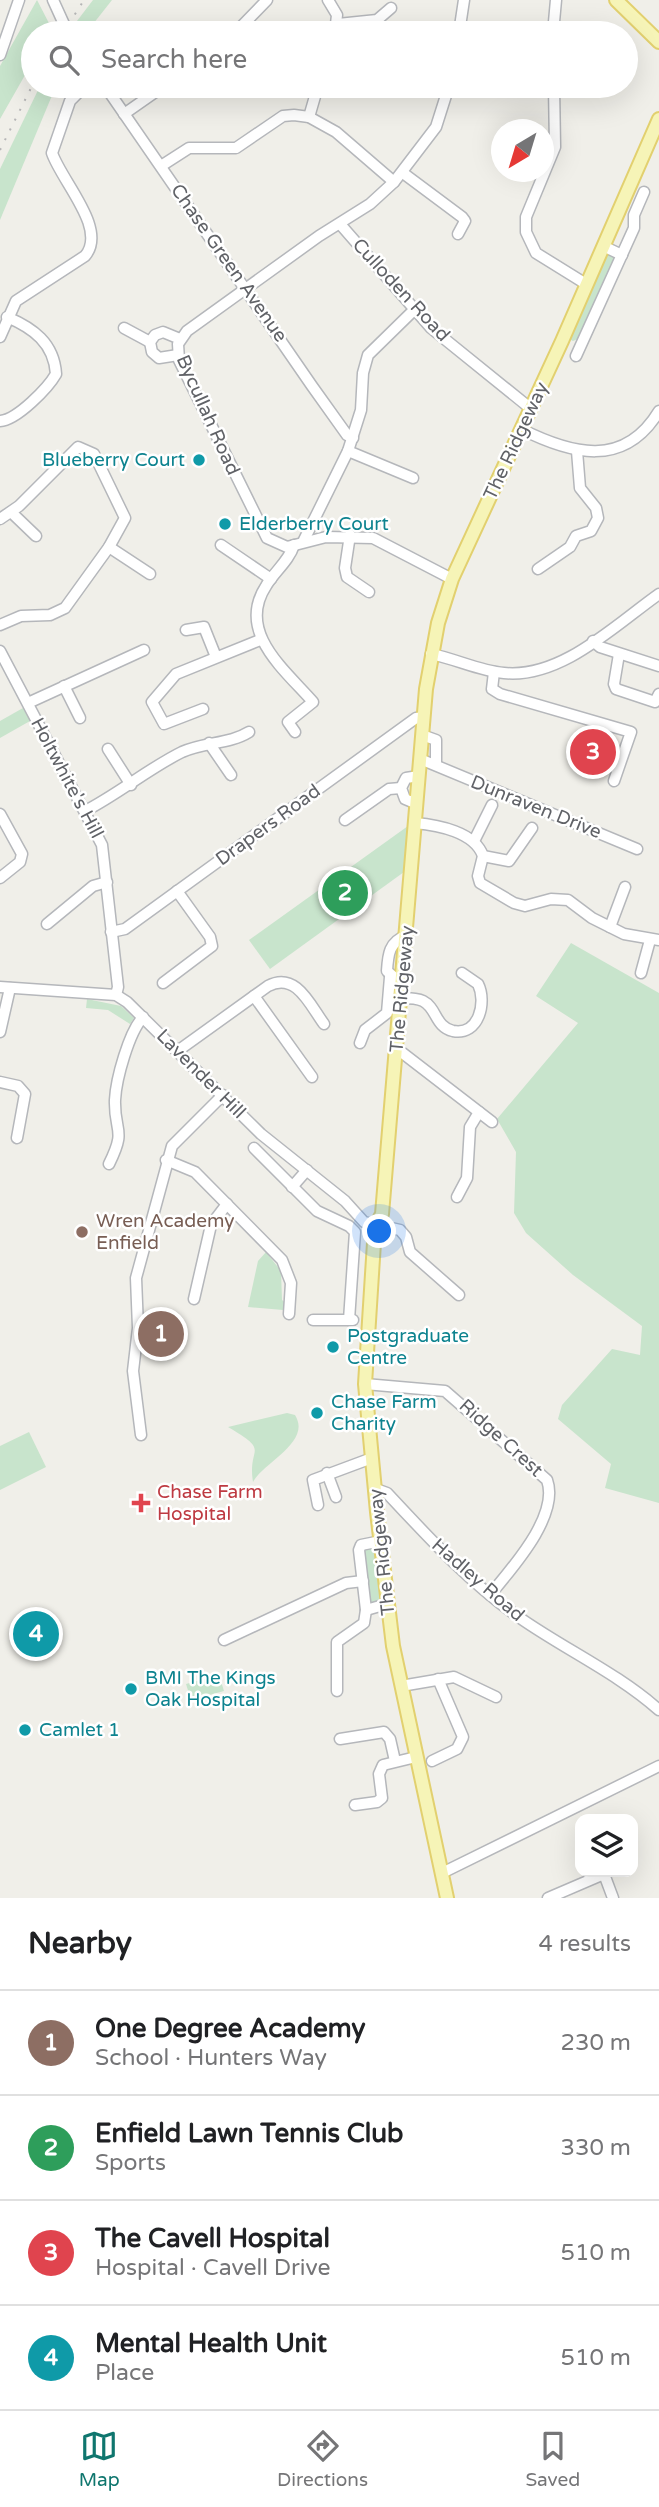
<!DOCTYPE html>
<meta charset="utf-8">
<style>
:root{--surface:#fff;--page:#f6f6f6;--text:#202124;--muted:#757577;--line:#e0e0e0;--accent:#0f766e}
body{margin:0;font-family:"Varela Round",sans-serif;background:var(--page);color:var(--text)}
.controls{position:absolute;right:21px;bottom:21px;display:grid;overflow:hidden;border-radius:14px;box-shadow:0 7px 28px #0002}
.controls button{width:63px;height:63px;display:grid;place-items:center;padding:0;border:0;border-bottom:2px solid var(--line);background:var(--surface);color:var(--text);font:35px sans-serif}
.compass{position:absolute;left:491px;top:119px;width:63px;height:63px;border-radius:50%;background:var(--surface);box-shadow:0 7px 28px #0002;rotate:218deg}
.you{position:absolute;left:380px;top:1232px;width:24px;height:24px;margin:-18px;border:5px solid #fff;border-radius:50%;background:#1a73e8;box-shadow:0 0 0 10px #1a73e833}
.badge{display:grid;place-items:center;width:46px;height:46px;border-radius:50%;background:var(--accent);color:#fff;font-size:23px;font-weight:700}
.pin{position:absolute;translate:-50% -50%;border:4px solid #fff;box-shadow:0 2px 7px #0006}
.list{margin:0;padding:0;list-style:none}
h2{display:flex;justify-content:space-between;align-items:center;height:91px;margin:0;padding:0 28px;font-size:30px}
h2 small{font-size:23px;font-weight:400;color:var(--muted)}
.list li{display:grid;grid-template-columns:46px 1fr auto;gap:21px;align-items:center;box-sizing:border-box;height:105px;padding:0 28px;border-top:2px solid var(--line)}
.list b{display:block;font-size:26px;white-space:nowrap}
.list p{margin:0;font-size:23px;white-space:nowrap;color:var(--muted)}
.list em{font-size:23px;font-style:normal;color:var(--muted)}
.icon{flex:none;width:38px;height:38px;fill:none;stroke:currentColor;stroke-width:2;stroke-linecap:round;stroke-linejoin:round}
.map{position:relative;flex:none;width:659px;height:1898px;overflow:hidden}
.search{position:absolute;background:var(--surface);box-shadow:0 7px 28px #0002;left:21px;right:21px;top:21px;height:77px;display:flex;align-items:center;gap:18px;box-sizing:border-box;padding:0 24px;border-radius:38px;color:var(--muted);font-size:26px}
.sheet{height:511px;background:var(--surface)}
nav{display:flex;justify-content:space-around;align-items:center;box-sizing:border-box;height:98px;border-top:2px solid var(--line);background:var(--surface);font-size:19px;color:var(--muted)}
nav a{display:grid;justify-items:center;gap:4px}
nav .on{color:var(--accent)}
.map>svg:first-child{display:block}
.green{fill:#c8e4cc}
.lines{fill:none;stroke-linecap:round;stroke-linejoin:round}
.minor-casing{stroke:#b5b7bb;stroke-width:13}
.major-casing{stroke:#e2d06f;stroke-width:16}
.minor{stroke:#fff;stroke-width:10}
.major{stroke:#f6f4b7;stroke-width:12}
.rail{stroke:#b6b6b7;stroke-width:2;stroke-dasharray:2 9;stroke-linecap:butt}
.culture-dot{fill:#0f9aa8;stroke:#fff;stroke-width:2.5}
.education-dot{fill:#8d6e63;stroke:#fff;stroke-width:2.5}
.health-dot{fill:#e0444e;stroke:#fff;stroke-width:2.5}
.labels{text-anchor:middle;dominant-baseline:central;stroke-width:5;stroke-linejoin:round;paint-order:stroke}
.street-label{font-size:19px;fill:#606267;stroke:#fff}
.culture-label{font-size:19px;fill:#0d838f;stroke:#fff;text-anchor:start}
.education-label{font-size:19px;fill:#785e54;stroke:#fff;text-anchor:start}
.health-label{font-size:19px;fill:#be3a42;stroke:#fff;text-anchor:start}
</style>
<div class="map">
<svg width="659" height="1898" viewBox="0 0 659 1898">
<rect width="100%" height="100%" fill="#f0efe9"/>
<!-- green -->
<g class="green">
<polygon points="37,0 52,29 49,33 33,33 33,61 0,119 0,66"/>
<polygon points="93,0 112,0 86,33 81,33 77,21"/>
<polygon points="40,86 56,86 0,220 0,169"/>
<polygon points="608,253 616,259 580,338 573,341 569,339"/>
<polygon points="23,708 30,721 0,738 0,721"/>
<polygon points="408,826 404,872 270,969 249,940"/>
<polygon points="571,943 659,993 659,1503 605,1488 611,1464 558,1419 562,1405 612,1349 640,1355 642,1326 573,1275 526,1233 514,1213 516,1152 497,1119 578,1023 536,996"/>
<polygon points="87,999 121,1006 134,1018 130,1024 108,1010 86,1008"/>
<polygon points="266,1252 281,1271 282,1300 287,1304 283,1310 248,1307 258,1261"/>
<path d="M287 1413 295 1415C312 1442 264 1462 253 1482 247 1445 272 1453 228 1427Z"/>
<polygon points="29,1432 46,1467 0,1490 0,1446"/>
<polygon points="375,1544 381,1602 369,1604 362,1550"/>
<polygon points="219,1675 224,1691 191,1700 186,1684"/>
</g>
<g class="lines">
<!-- minor casing -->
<g class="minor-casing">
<g id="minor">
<polyline points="53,0 68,33"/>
<polyline points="328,0 337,15 335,33"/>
<polyline points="338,24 377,20 391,8"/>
<polyline points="118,33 125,28"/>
<polyline points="235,33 267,0"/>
<polyline points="459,33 464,0"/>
<polyline points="553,33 556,0"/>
<polyline points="0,55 19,0"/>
<polyline points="105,86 312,386 347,435 353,438"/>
<polyline points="449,86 436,127 394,182 370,204 319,236 187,331 178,344 179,360 267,538 287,547 326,537 373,538 452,579"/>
<polyline points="554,86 555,147 526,217 526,232 536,253 586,284"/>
<polyline points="124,114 164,86"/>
<polyline points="309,117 318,86"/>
<polyline points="161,166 189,148 236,148 283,116 294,115 309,117 336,132 394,182"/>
<polyline points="403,173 462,217 465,221 458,234"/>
<polyline points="340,224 431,328 530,408"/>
<polyline points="603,246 622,255"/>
<polyline points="124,328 150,342"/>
<path d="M0 337 16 301 85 256C108 229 62 182 52 153L70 101 85 86"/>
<polyline points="178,355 159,358 152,352 150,342 155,335 163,332 180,339"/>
<polyline points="576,356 634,228 634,215 644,192"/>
<path d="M0 421C17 420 48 388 56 374 54 343 33 328 7 317"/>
<path d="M521 429C571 454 624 469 659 411"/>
<polyline points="348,451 413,478"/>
<polyline points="12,513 36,536"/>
<polyline points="0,519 19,506 78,447 94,454 125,518 109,547 65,608 50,615 21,616 0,625"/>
<polyline points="350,535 345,568 347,577 369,592"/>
<polyline points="304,540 348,451 361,410 363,373 368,355 414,310"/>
<polyline points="221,545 271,579"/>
<path d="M294 545C289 561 274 572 266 586 236 632 285 670 313 702L288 722 295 732"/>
<polyline points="109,547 150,574"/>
<polyline points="538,569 570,547 576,536 591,531 598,518 596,508 580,488 577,451"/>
<polyline points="186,630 204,627 216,657"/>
<polyline points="593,641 600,647 659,666"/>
<polyline points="0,651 102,845 118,987 116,995"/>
<path d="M431 654C456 659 480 671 504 673 561 679 615 625 659 594"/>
<polyline points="619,654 614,684 616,689 655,702 659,694"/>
<polyline points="494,672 492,689 500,694 631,732 614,781"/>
<polyline points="64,686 80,718"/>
<polyline points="28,703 144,650"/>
<polyline points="203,709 164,724 152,702 176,674 260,640"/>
<polyline points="422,735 436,740 436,763"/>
<polyline points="209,743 231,775"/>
<polyline points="108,749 131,785"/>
<polyline points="420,759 637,849"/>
<polyline points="417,804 405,799 401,788 406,778 419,776"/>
<path d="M85 811C118 794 151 767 182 752 204 742 230 744 249 732"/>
<polyline points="0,814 22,854 20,862 0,878"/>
<polyline points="345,820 389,789 401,788"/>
<path d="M415 823C438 825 475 832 483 856L478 876 480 883 514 903 525 906 551 899 568 900 592 918 624 934 659 940"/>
<polyline points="474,841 492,805"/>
<polyline points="483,856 509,861 532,828"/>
<polyline points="47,924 93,886 107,882"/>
<polyline points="610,927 625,887"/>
<polyline points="111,932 125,929 416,718 424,717"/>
<polyline points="641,973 650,940"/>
<path d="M395 978 387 971C388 954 389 942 407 935"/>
<polyline points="163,983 212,946 210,937 177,891"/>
<polyline points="0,987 116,995 127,1002 261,1134 345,1201 364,1222 400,1230 406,1237 410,1252 459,1295"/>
<polyline points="254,996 312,1077"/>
<path d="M401 998C408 998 417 998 423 1001 437 1008 435 1027 453 1031 479 1036 487 1002 478 984L462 973"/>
<polyline points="0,1032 10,988"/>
<polyline points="360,1043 365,1030 387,1013 390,977"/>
<polyline points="396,1048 492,1122"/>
<path d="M179 1050 268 986C296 971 310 1005 324 1024"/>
<polyline points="0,1082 18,1086 25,1094 17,1138"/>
<polyline points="254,1148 317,1211 349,1226 355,1232 349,1320"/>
<polyline points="166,1160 195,1172 282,1260 291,1283 289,1314"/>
<path d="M109 1164C127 1128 114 1133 115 1100 116 1079 129 1032 143 1017"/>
<polyline points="292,1187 307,1170"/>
<polyline points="457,1197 467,1178 470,1127 479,1112"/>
<polyline points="194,1299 211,1225 227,1204"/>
<polyline points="313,1320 353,1320"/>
<path d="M365 1384 445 1391 547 1480C560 1516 511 1569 490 1595"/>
<polyline points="141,1435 133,1371 138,1328 136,1278 172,1146 223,1095"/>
<polyline points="327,1473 336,1497"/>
<path d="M376 1489 387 1493C429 1538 470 1583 520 1618 566 1650 617 1673 659 1710"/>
<polyline points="318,1505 313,1480 372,1458"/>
<polyline points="381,1541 361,1545 359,1550 366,1610 387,1604"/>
<polyline points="224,1640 346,1583 363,1581"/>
<polyline points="401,1686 454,1677 496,1697"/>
<polyline points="337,1691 337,1642 364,1623 366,1610"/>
<polyline points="340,1739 384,1732 390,1739 395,1761"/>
<polyline points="432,1761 457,1749 463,1737 438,1679"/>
<polyline points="355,1805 377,1802 382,1798 379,1774 383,1765 416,1757"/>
<polyline points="442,1873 659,1766"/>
<polyline points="548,1898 604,1874 613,1898"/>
</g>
</g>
<!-- major casing -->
<g class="major-casing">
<g id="major">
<polyline points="616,0 659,42"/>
<polyline points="447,1898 393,1646 377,1512 365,1384 375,1227 382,1214 426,689 438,623 452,579 562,341 659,119"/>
</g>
</g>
<!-- minor -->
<use href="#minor" class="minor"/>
<!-- major -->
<use href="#major" class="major"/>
<!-- rail -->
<g class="rail">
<polyline points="63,33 84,0"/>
<polyline points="0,150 33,84"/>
</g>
</g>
<!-- markers -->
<g class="culture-dot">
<circle cx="199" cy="460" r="7"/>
<circle cx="225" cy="524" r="7"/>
<circle cx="333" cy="1347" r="7"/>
<circle cx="317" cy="1413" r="7"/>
<circle cx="131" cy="1689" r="7"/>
<circle cx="25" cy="1730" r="7"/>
</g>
<circle class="education-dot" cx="82" cy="1232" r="7"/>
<path class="health-dot" d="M137.5 1492.5h7v7h7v7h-7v7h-7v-7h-7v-7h7z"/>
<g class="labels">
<!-- street labels -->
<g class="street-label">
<text transform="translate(229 263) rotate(55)">Chase Green Avenue</text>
<text transform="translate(401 290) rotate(47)">Culloden Road</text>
<text transform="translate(208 415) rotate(66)">Bycullah Road</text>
<text transform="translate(516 441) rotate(-65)">The Ridgeway</text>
<text transform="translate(67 778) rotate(62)">Holtwhite's Hill</text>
<text transform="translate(536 807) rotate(22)">Dunraven Drive</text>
<text transform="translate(268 825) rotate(-36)">Drapers Road</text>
<text transform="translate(402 989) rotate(-85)">The Ridgeway</text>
<text transform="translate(201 1074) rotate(45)">Lavender Hill</text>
<text transform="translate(501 1438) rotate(42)">Ridge Crest</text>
<text transform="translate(382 1552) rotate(-96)">The Ridgeway</text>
<text transform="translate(478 1580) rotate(41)">Hadley Road</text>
</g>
<!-- culture labels -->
<g class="culture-label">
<text x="185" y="460" text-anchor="end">Blueberry Court</text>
<text x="239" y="524">Elderberry Court</text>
<text x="347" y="1336">Postgraduate<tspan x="347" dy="22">Centre</tspan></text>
<text x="331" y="1402">Chase Farm<tspan x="331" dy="22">Charity</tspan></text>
<text x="145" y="1678">BMI The Kings<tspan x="145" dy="22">Oak Hospital</tspan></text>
<text x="39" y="1730">Camlet 1</text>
</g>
<!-- education labels -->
<g class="education-label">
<text x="96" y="1221">Wren Academy<tspan x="96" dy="22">Enfield</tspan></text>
</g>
<!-- health labels -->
<g class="health-label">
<text x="157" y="1492">Chase Farm<tspan x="157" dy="22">Hospital</tspan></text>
</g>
</g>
</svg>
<div class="controls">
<button><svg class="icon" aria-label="layers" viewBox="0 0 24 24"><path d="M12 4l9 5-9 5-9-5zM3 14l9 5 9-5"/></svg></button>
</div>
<svg class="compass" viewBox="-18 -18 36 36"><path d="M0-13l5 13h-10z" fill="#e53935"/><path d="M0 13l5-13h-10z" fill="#757577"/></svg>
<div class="you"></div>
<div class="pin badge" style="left:161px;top:1334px;background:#8d6e63">1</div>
<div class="pin badge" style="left:345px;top:893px;background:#2e9e5b">2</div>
<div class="pin badge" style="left:593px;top:752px;background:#e0444e">3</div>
<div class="pin badge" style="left:36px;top:1634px;background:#0f9aa8">4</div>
<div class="search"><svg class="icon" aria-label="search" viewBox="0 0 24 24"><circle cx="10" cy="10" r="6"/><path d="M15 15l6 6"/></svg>Search here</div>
</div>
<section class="sheet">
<h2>Nearby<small>4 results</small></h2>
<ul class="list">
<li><span class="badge" style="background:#8d6e63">1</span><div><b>One Degree Academy</b><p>School · Hunters Way</p></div><em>230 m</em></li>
<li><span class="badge" style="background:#2e9e5b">2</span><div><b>Enfield Lawn Tennis Club</b><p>Sports</p></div><em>330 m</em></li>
<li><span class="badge" style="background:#e0444e">3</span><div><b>The Cavell Hospital</b><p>Hospital · Cavell Drive</p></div><em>510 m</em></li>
<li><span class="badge" style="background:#0f9aa8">4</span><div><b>Mental Health Unit</b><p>Place</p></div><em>510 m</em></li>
</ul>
</section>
<nav>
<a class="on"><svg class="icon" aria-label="map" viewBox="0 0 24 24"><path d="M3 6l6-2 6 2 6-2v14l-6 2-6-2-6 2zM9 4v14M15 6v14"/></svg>Map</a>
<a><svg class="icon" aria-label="directions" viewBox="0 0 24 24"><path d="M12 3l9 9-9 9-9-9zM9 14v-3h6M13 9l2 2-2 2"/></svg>Directions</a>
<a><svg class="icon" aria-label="saved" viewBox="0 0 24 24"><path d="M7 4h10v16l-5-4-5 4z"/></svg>Saved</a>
</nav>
